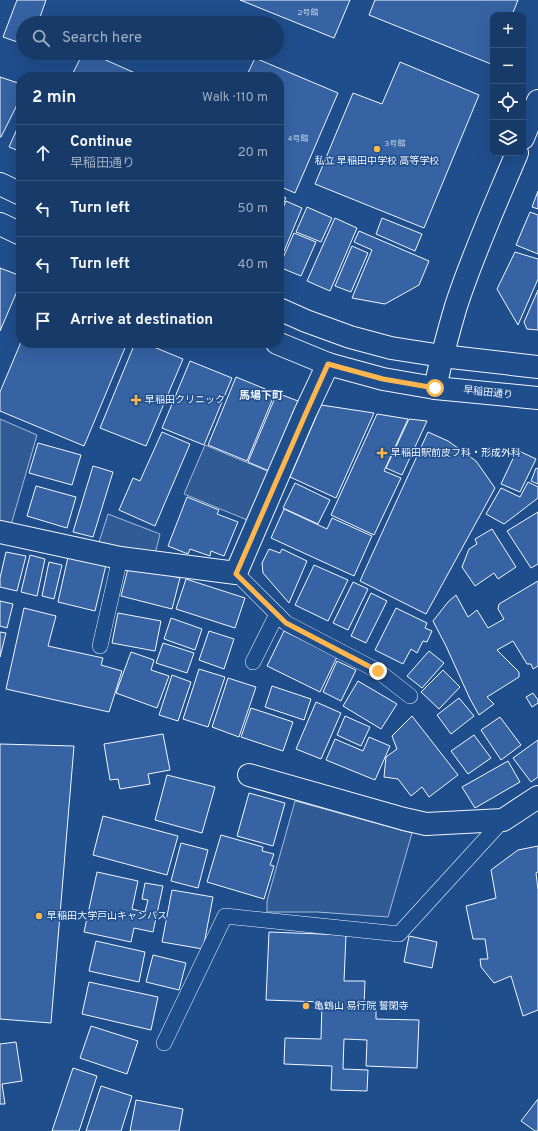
<!DOCTYPE html>
<meta charset="utf-8">
<style>
:root{--surface:#173a69;--page:#244571;--text:#f1f3f6;--muted:#9eadc0;--line:#36547d}
body{margin:0;font-family:Overpass,"Noto Sans JP",sans-serif;background:var(--page);color:var(--text)}
.controls{position:absolute;right:12px;top:12px;display:grid;overflow:hidden;border-radius:8px;box-shadow:0 4px 16px #0002}
.controls button{width:36px;height:36px;display:grid;place-items:center;padding:0;border:0;border-bottom:1px solid var(--line);background:var(--surface);color:var(--text);font:20px sans-serif}
.stop{position:absolute;width:12px;height:12px;margin:-9px;border:3px solid #ffb74d;border-radius:50%;background:#fff}
.stop.end{background:#ffb74d;border-color:#fff;box-shadow:0 1px 4px #0008}
.list{margin:0;padding:0;list-style:none}
h2{display:flex;justify-content:space-between;align-items:center;height:52px;margin:0;padding:0 16px;font-size:17px}
h2 small{font-size:13px;font-weight:400;color:var(--muted)}
.list li{display:grid;grid-template-columns:26px 1fr auto;gap:12px;align-items:center;box-sizing:border-box;height:56px;padding:0 16px;border-top:1px solid var(--line)}
.list b{display:block;font-size:15px;white-space:nowrap}
.list p{margin:0;font-size:13px;white-space:nowrap;color:var(--muted)}
.list em{font-size:13px;font-style:normal;color:var(--muted)}
.icon{flex:none;width:22px;height:22px;fill:none;stroke:currentColor;stroke-width:2;stroke-linecap:round;stroke-linejoin:round}
.map{position:relative;flex:none;width:538px;height:1131px;overflow:hidden}
.search{position:absolute;background:var(--surface);box-shadow:0 4px 16px #0002;left:16px;top:16px;width:268px;height:44px;display:flex;align-items:center;gap:10px;box-sizing:border-box;padding:0 14px;border-radius:22px;color:var(--muted);font-size:15px}
.panel{position:absolute;background:var(--surface);box-shadow:0 4px 16px #0002;left:16px;top:72px;width:268px;height:276px;border-radius:16px}
.map>svg:first-child{display:block}
.parking{fill:#305b95;stroke:#a8bbd7}
.building{fill:#3563a3;stroke:#f2f6ff}
.lines{fill:none;stroke-linecap:round;stroke-linejoin:round}
.service-casing{stroke:#f2f6ff;stroke-width:16}
.minor-casing{stroke:#f2f6ff;stroke-width:24}
.tertiary-casing{stroke:#f2f6ff;stroke-width:24}
.primary-casing{stroke:#f2f6ff;stroke-width:24}
.service{stroke:#1f4e8c;stroke-width:15}
.minor{stroke:#1f4e8c;stroke-width:22}
.tertiary{stroke:#1f4e8c;stroke-width:22}
.primary{stroke:#1f4e8c;stroke-width:22}
.route{stroke:#ffb74d;stroke-width:5}
.poi-dot{fill:#ffb74d;stroke:#1f4e8c;stroke-width:1.5}
.labels{text-anchor:middle;dominant-baseline:central;stroke-width:3;stroke-linejoin:round;paint-order:stroke}
.number-label{font-size:8px;fill:#c3d1e8}
.poi-label{font-size:10px;fill:#f2f6ff;stroke:#1f4e8c;text-anchor:start}
.street-label{font-size:10px;fill:#f2f6ff;stroke:#1f4e8c}
.neighbourhood-label{font-size:11px;font-weight:bold;fill:#f2f6ff;stroke:#1f4e8c}
</style>
<div class="map">
<svg width="538" height="1131" viewBox="0 0 538 1131">
<rect width="100%" height="100%" fill="#1f4e8c"/>
<!-- parking -->
<g class="parking">
<polygon points="0,419 37,435 11,525 0,523"/>
<polygon points="205,445 272,473 252,522 184,494"/>
<polygon points="108,514 160,534 155,554 99,542"/>
<polygon points="295,801 412,833 388,917 317,912 267,912 267,901"/>
</g>
<!-- building -->
<g class="building">
<polygon points="17,0 46,0 38,23 23,23 23,44 3,37"/>
<polygon points="240,0 350,0 334,38"/>
<polygon points="375,0 518,0 512,15 493,15 493,60 491,64 369,15"/>
<polygon points="83,53 90,53 135,73 133,77 71,77"/>
<polygon points="255,58 338,93 295,193 279,186 279,77 246,77"/>
<polygon points="400,62 479,95 424,228 315,184 353,93 382,104"/>
<polygon points="0,77 21,84 21,97 1,137 0,137"/>
<polygon points="21,120 21,152 9,147"/>
<polygon points="538,191 538,209 532,207"/>
<polygon points="279,195 286,198 279,213"/>
<polygon points="286,201 302,208 279,263 279,217"/>
<polygon points="307,207 332,218 321,242 296,232"/>
<polygon points="530,212 538,215 538,254 516,245"/>
<polygon points="335,218 357,228 330,291 307,281"/>
<polygon points="382,218 422,234 415,251 376,234"/>
<polygon points="359,231 429,261 419,285 385,304 352,298 372,250 354,242"/>
<polygon points="294,233 316,242 301,276 279,267"/>
<polygon points="352,246 368,253 351,292 335,286"/>
<polygon points="515,252 538,259 538,279 518,325 497,289"/>
<polygon points="0,268 21,276 21,282 0,331"/>
<polygon points="538,290 538,330 527,329 524,322"/>
<polygon points="21,342 21,343 127,343 84,446 0,411 0,392"/>
<polygon points="135,343 144,343 183,359 146,446 100,428"/>
<polygon points="190,361 232,378 204,445 162,428"/>
<polygon points="236,377 275,393 247,461 208,445"/>
<polygon points="277,393 298,401 269,471 248,462"/>
<polygon points="321,405 374,413 336,498 290,477"/>
<polygon points="377,414 408,419 384,471 401,478 374,535 331,515"/>
<polygon points="409,419 427,421 402,475 386,468"/>
<polygon points="162,432 190,444 155,526 119,510 133,478 140,481"/>
<polygon points="428,432 448,441 476,461 495,488 426,614 360,581"/>
<polygon points="38,443 81,455 72,485 29,473"/>
<polygon points="517,450 536,459 520,492 501,484"/>
<polygon points="93,466 113,472 93,537 73,532"/>
<polygon points="536,468 538,469 538,484 531,481"/>
<polygon points="528,482 538,487 538,498 504,524 486,514 501,488 520,497"/>
<polygon points="295,483 330,500 318,524 283,508"/>
<polygon points="36,486 76,497 67,528 27,516"/>
<polygon points="187,497 219,510 217,514 238,522 224,556 211,551 210,556 190,549 188,554 168,546"/>
<polygon points="284,509 327,529 332,518 372,536 354,576 271,538"/>
<polygon points="538,512 538,564 531,568 507,531"/>
<polygon points="492,529 516,567 498,579 494,573 475,586 462,567 469,549 477,544 475,539"/>
<polygon points="269,549 280,553 282,549 307,561 289,603 263,573 262,563"/>
<polygon points="6,552 26,556 17,591 0,587 0,578"/>
<polygon points="30,555 45,559 37,596 21,592"/>
<polygon points="68,557 106,565 95,611 58,602"/>
<polygon points="49,562 62,565 54,599 42,596"/>
<polygon points="129,565 180,578 172,609 121,596"/>
<polygon points="314,565 348,580 328,621 295,605"/>
<polygon points="186,579 245,598 235,628 176,609"/>
<polygon points="538,581 538,666 533,669 531,664 527,664 513,641 497,650 519,672 519,677 487,697 494,704 479,715 470,699 446,646 433,621 448,602 456,595 468,617 477,610 488,628 504,619 498,609 499,604"/>
<polygon points="353,582 368,589 348,630 333,623"/>
<polygon points="371,593 387,601 366,643 351,636"/>
<polygon points="0,601 13,604 7,628 0,626"/>
<polygon points="24,608 56,616 48,646 103,658 101,665 122,671 109,712 6,689"/>
<polygon points="396,608 427,623 425,628 432,631 427,642 423,641 417,653 411,649 403,664 375,650"/>
<polygon points="118,613 161,621 155,651 112,643"/>
<polygon points="171,618 202,629 195,650 164,639"/>
<polygon points="209,631 234,639 224,669 199,660"/>
<polygon points="284,631 337,657 320,692 267,666"/>
<polygon points="0,632 6,633 0,657"/>
<polygon points="163,643 194,653 187,673 156,663"/>
<polygon points="429,651 444,663 422,688 407,676"/>
<polygon points="131,652 154,660 151,670 169,676 157,708 116,693"/>
<polygon points="337,661 356,670 341,701 323,692"/>
<polygon points="199,669 225,677 208,727 183,719"/>
<polygon points="443,670 460,687 439,709 421,692"/>
<polygon points="172,675 191,682 178,721 159,715"/>
<polygon points="228,678 256,687 239,737 212,727"/>
<polygon points="358,681 397,704 381,729 343,706"/>
<polygon points="272,686 311,699 304,720 265,707"/>
<polygon points="533,693 538,700 538,703 532,707 526,697"/>
<polygon points="459,698 474,716 451,734 437,715"/>
<polygon points="316,702 341,713 321,759 296,749"/>
<polygon points="251,708 293,722 283,751 241,737"/>
<polygon points="345,716 370,727 361,746 337,735"/>
<polygon points="412,716 458,775 429,797 422,787 411,796 398,779 384,777 386,757 397,749 392,736"/>
<polygon points="500,717 521,745 501,760 481,730"/>
<polygon points="163,734 170,770 148,774 150,784 120,789 118,779 110,780 104,744"/>
<polygon points="474,735 491,758 468,774 451,751"/>
<polygon points="369,737 390,746 375,780 326,760 335,739 363,751"/>
<polygon points="538,740 538,777 531,782 513,758"/>
<polygon points="0,744 74,746 51,1023 0,1019"/>
<polygon points="508,761 520,782 475,808 462,787"/>
<polygon points="167,775 215,787 202,833 155,820"/>
<polygon points="249,793 285,803 273,846 237,836"/>
<polygon points="103,816 178,836 167,875 93,855"/>
<polygon points="221,835 263,847 262,851 274,854 270,865 274,866 264,899 207,882"/>
<polygon points="181,843 208,850 198,888 171,881"/>
<polygon points="538,846 538,872 536,873 538,890 538,1010 523,1016 511,976 494,983 481,967 480,959 488,959 485,939 473,939 466,906 496,898 491,870 518,850"/>
<polygon points="97,872 138,881 132,909 145,912 148,900 142,899 145,883 163,886 153,932 134,928 131,942 84,932"/>
<polygon points="172,890 213,897 203,949 162,942"/>
<polygon points="269,932 346,935 344,981 365,981 364,1007 376,1007 376,1019 419,1020 417,1068 366,1066 367,1040 344,1039 343,1069 368,1070 367,1091 331,1090 332,1066 284,1064 285,1038 321,1039 322,1002 266,1000"/>
<polygon points="409,936 437,942 432,968 404,962"/>
<polygon points="96,941 145,952 139,982 89,971"/>
<polygon points="153,955 186,963 179,990 146,982"/>
<polygon points="89,982 158,997 151,1030 82,1014"/>
<polygon points="91,1026 138,1041 127,1074 80,1058"/>
<polygon points="16,1042 22,1081 2,1084 5,1104 0,1104 0,1044"/>
<polygon points="73,1068 97,1076 79,1131 52,1131"/>
<polygon points="101,1086 132,1096 121,1131 86,1131"/>
<polygon points="538,1099 538,1131 535,1131 521,1121"/>
<polygon points="136,1100 183,1109 179,1131 130,1131"/>
</g>
<g class="lines">
<!-- service casing -->
<g class="service-casing">
<g id="service">
<polyline points="236,573 286,623 378,671 410,696"/>
<polyline points="100,646 120,558"/>
<polyline points="253,662 277,614"/>
<polyline points="164,1043 225,916 399,934 503,820"/>
</g>
</g>
<!-- minor casing -->
<g class="minor-casing">
<g id="minor">
<polyline points="0,532 120,558 236,573 305,413 328,364"/>
<polyline points="249,775 404,819 426,824 503,820 538,797"/>
</g>
</g>
<!-- tertiary casing -->
<g class="tertiary-casing">
<g id="tertiary">
<polyline points="523,138 538,101"/>
<path d="M435 388C441 360 448 333 456 306 473 254 496 203 517 153"/>
</g>
</g>
<!-- primary casing -->
<g class="primary-casing">
<g id="primary">
<polyline points="0,184 21,194"/>
<polyline points="0,224 21,234"/>
<polyline points="279,309 306,321 350,337 391,348 442,356 538,367"/>
<polyline points="277,343 328,364 383,379 435,388 538,398"/>
</g>
</g>
<!-- service -->
<use href="#service" class="service"/>
<!-- minor -->
<use href="#minor" class="minor"/>
<!-- tertiary -->
<use href="#tertiary" class="tertiary"/>
<!-- primary -->
<use href="#primary" class="primary"/>
</g>
<g class="lines">
<!-- route -->
<polyline class="route" points="378,671 286,623 236,574 306,413 328,364 383,379 435,388"/>
</g>
<!-- markers -->
<g class="poi-dot">
<circle cx="377" cy="149" r="4"/>
<path d="M134 394h4v4h4v4h-4v4h-4v-4h-4v-4h4z"/>
<path d="M380 447h4v4h4v4h-4v4h-4v-4h-4v-4h4z"/>
<circle cx="39" cy="916" r="4"/>
<circle cx="306" cy="1006" r="4"/>
</g>
<g class="labels">
<!-- number labels -->
<g class="number-label">
<text x="308" y="13">2号館</text>
<text x="298" y="139">4号館</text>
<text x="395" y="144">3号館</text>
</g>
<!-- poi labels -->
<g class="poi-label">
<text x="377" y="161" text-anchor="middle">私立 早稲田中学校 高等学校</text>
<text x="145" y="400">早稲田クリニック</text>
<text x="391" y="453">早稲田駅前皮フ科・形成外科</text>
<text x="47" y="916">早稲田大学戸山キャンパス</text>
<text x="314" y="1006">亀鶴山 易行院 誓閑寺</text>
</g>
<!-- street labels -->
<g class="street-label">
<text transform="translate(488 393) rotate(6)">早稲田通り</text>
</g>
<!-- neighbourhood labels -->
<g class="neighbourhood-label">
<text x="261" y="396">馬場下町</text>
</g>
</g>
</svg>
<div class="controls">
<button>+</button>
<button>−</button>
<button><svg class="icon" aria-label="locate" viewBox="0 0 24 24"><circle cx="12" cy="12" r="6"/><path d="M12 2v4M12 18v4M2 12h4M18 12h4"/></svg></button>
<button><svg class="icon" aria-label="layers" viewBox="0 0 24 24"><path d="M12 4l9 5-9 5-9-5zM3 14l9 5 9-5"/></svg></button>
</div>
<div class="stop" style="left:435px;top:388px"></div>
<div class="stop end" style="left:378px;top:671px"></div>
<div class="search"><svg class="icon" aria-label="search" viewBox="0 0 24 24"><circle cx="10" cy="10" r="6"/><path d="M15 15l6 6"/></svg>Search here</div>
<section class="panel">
<h2>2 min<small>Walk · 110 m</small></h2>
<ul class="list">
<li><svg class="icon" aria-label="ahead" viewBox="0 0 24 24"><path d="M12 20V5M6 11l6-6 6 6"/></svg><div><b>Continue</b><p>早稲田通り</p></div><em>20 m</em></li>
<li><svg class="icon" aria-label="left" viewBox="0 0 24 24"><path d="M17 20v-9H6M10 6l-5 5 5 5"/></svg><div><b>Turn left</b></div><em>50 m</em></li>
<li><svg class="icon" aria-label="left" viewBox="0 0 24 24"><path d="M17 20v-9H6M10 6l-5 5 5 5"/></svg><div><b>Turn left</b></div><em>40 m</em></li>
<li><svg class="icon" aria-label="arrive" viewBox="0 0 24 24"><path d="M6 21V4h12l-3 4 3 4H6"/></svg><div><b>Arrive at destination</b></div></li>
</ul>
</section>
</div>
